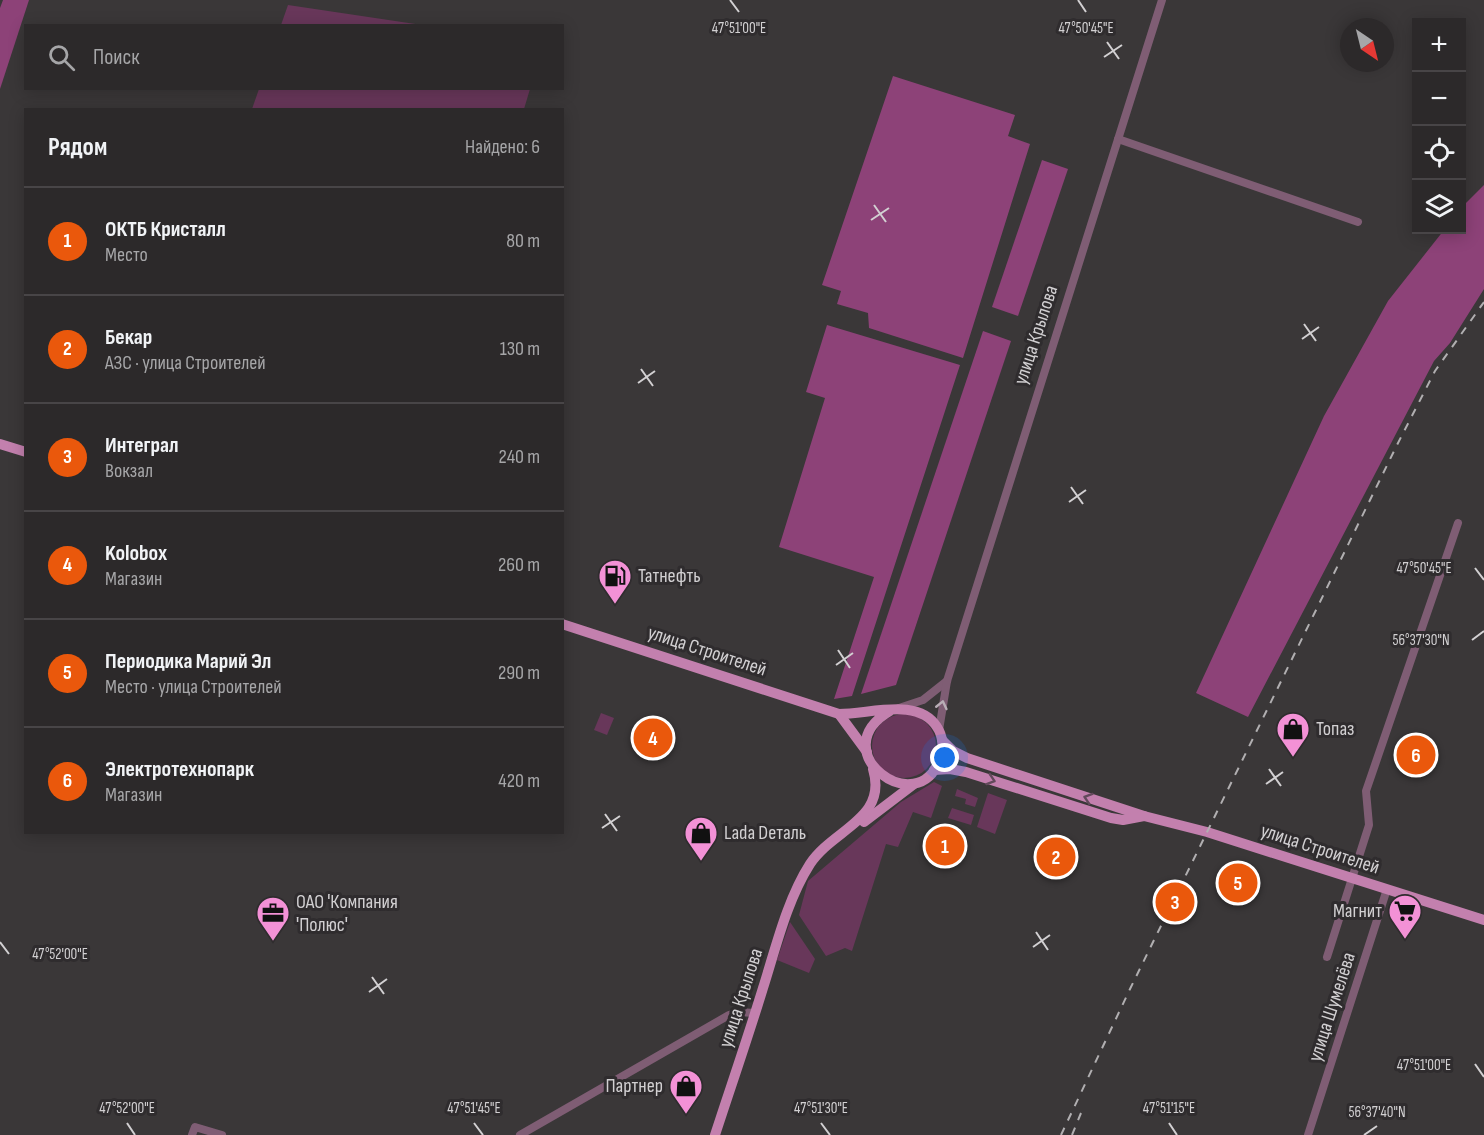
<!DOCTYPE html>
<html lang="ru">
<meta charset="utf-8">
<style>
:root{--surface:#2c292a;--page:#343132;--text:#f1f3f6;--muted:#a6a6a8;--line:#484547;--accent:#ea580c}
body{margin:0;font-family:"Sofia Sans Condensed",sans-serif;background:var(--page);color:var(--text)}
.controls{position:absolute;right:18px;top:18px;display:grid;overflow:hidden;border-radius:0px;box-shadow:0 3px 15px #0003}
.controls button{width:54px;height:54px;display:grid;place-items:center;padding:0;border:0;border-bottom:2px solid var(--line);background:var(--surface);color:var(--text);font:30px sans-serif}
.compass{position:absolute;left:1340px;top:18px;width:54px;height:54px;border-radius:50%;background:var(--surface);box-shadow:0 3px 15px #0003;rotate:145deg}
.you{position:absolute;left:945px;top:758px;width:21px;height:21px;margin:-15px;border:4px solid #fff;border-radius:50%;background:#1a73e8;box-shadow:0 0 0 9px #1a73e833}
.badge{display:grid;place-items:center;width:39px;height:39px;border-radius:50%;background:var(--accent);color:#fff;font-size:20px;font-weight:700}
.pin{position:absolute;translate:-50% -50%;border:3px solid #fff;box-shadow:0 2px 6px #0006}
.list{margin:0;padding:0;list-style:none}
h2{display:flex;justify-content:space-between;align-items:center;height:78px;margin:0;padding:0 24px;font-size:26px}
h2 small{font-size:20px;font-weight:400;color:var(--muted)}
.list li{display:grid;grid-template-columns:39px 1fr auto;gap:18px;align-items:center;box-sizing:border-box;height:108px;padding:0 24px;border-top:2px solid var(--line)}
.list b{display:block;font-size:22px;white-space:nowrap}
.list p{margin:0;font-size:20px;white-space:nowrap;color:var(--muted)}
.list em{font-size:20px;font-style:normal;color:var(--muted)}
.icon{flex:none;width:33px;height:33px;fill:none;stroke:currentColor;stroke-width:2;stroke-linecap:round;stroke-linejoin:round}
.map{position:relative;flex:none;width:1484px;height:1135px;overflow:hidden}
.search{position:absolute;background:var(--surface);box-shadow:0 3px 15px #0003;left:24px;top:24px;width:540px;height:66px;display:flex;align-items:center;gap:15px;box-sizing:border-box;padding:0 21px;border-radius:0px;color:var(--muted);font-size:22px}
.panel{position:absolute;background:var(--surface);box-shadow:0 3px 15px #0003;left:24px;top:108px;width:540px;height:726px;border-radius:0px}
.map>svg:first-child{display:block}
.green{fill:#68375a}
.forest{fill:#8d4278}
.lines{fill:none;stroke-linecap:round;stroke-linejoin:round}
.minor{stroke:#7f5d74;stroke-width:8}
.major{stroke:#c380ae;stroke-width:10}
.rail{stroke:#b1afb1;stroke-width:2;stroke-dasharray:8 8;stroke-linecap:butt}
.oneway{stroke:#b9aeb6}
.oneway2{stroke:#63495b}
.ticks{fill:none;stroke:#d2d0d2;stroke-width:2}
.labels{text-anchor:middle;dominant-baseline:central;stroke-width:6;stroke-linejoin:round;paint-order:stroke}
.street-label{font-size:20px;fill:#d2d0d2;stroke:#2f2c2e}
.poi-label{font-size:20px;fill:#d2d0d2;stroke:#2f2c2e;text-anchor:start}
.ticks-label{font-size:15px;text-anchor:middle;fill:#d2d0d2;stroke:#2f2c2e;stroke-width:6;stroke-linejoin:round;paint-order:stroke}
</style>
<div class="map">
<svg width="1484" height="1135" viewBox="0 0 1484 1135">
<rect width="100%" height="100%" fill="#3a3738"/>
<!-- green -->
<g class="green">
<polygon points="288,5 422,25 281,25"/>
<polygon points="259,89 259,88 530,89 524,109 252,109"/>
<polygon points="601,713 614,718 607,735 594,730"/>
<circle cx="904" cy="746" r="32"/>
<polygon points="934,782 942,786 931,818 913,812 898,847 886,844 852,951 845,948 826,956 799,915 808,881 901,802"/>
<polygon points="957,789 978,798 975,807 965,804 966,799 955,796"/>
<polygon points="988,793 1007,800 995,834 977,827"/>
<polygon points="952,808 974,815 971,825 948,818"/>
<polygon points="790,922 815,959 809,973 777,960"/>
</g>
<!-- forest -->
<g class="forest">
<polygon points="3,0 29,0 0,89 0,8"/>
<polygon points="893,76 1015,115 1008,136 1030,144 963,358 869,328 868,313 837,304 841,291 822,285"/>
<polygon points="1042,160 1068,169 1018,316 992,307"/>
<polygon points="1484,185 1484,289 1450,343 1434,361 1248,717 1196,693 1324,416 1388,301 1444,230 1462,230 1462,207"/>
<polygon points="827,325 960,365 852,696 834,699 874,577 779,547 825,398 806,392"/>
<polygon points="983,331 1011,341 896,685 861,694"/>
</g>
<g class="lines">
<!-- minor -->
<g class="minor">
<polyline points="1118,139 1358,222"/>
<polyline points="899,708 923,700 947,681"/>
<polyline points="939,730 947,681 1162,0"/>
<polyline points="1327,957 1369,825 1366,791 1458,523"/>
<polyline points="192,1135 195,1127 222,1135"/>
<polyline points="520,1135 729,1015 738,1012 755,1013"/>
<polyline points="1308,1135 1387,889"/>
</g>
<!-- major -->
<g class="major">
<polyline points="0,444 26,452"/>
<path d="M562 624 839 714C871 714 918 697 937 727 943 736 944 748 940 758 919 823 821 751 890 711"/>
<polyline points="839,714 867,752"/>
<polyline points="942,740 953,751 967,758 1144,816 1207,832 1484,920"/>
<polyline points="934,770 950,769 966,772 1111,818 1123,820 1144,816"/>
<polyline points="864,822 914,784"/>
<path d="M715 1135C731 1086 748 1037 763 988 776 947 787 900 810 864 833 829 888 819 873 769"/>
</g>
<!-- rail -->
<g class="rail">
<polyline points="1061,1135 1130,989 1397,445 1435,371 1484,302"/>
<polyline points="1072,1135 1081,1113"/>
</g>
</g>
<!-- one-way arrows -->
<defs><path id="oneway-chevron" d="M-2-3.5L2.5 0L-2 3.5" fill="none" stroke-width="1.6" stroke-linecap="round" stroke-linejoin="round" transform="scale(1.5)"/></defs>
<use class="oneway" href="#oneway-chevron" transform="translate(942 705) rotate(-77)"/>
<g class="oneway2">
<use href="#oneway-chevron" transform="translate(991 780) rotate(18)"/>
<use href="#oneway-chevron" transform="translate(1088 798) rotate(-162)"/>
</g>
<!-- ticks -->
<path class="ticks" d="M730 0 739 12M1078 0 1086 12M1107 42 1119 59M1104 57 1122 45M874 205 886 222M871 220 889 208M1304 324 1316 341M1302 339 1319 327M641 369 653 386M638 383 655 371M1071 487 1083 504M1069 502 1086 490M1475 568 1484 580M1472 640 1484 631M838 650 850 668M836 665 853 653M1269 769 1281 786M1266 784 1283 772M605 814 617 831M602 828 620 816M1036 932 1048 950M0 942 9 954M1033 947 1050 935M372 977 384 994M369 992 387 979M1475 1064 1484 1077M127 1123 135 1135M474 1123 483 1135M821 1123 830 1135M1169 1123 1177 1135M1364 1135 1377 1126"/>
<!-- icons -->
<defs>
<g id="fuel-pin" transform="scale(1.725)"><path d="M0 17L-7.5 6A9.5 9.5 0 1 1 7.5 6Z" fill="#f391d6" stroke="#2f2c2e"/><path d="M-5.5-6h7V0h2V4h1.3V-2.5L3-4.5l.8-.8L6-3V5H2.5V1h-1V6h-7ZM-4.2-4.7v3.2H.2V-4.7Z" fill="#111"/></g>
<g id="shop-pin" transform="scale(1.725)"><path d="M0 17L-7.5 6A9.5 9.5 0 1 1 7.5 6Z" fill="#f391d6" stroke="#2f2c2e"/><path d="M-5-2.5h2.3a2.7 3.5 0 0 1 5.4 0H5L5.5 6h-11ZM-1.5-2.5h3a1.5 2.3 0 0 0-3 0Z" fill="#111"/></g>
<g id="supermarket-pin" transform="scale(1.725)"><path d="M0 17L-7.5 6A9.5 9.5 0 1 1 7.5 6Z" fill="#f391d6" stroke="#2f2c2e"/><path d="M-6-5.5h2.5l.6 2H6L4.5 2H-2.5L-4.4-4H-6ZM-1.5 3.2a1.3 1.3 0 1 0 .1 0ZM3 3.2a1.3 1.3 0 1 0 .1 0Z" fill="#111"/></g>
<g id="office-pin" transform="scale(1.725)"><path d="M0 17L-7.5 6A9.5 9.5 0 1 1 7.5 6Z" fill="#f391d6" stroke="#2f2c2e"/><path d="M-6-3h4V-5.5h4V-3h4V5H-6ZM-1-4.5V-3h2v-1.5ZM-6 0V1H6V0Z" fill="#111"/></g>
</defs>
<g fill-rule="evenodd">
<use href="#fuel-pin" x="615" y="576"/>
<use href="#shop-pin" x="1293" y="729"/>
<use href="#shop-pin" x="701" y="833"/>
<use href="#supermarket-pin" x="1405" y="911"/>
<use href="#office-pin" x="273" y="913"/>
<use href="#shop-pin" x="686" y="1086"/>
</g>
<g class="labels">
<!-- street labels -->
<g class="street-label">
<text transform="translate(1036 335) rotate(-72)">улица Крылова</text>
<text transform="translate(707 651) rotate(18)">улица Строителей</text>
<text transform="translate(1320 849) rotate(18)">улица Строителей</text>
<text transform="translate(741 998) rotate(-72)">улица Крылова</text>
<text transform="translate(1332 1007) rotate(-72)">улица Шумелёва</text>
</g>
<!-- poi labels -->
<g class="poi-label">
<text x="638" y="576">Татнефть</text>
<text x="1316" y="729">Топаз</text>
<text x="724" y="833">Lada Dеталь</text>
<text x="296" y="902">ОАО 'Компания<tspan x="296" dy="23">'Полюс'</tspan></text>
<text x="1382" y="911" text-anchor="end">Магнит</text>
<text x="663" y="1086" text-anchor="end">Партнер</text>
</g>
</g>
<g class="ticks-label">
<text x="739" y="33">47°51'00"E</text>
<text x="1086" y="33">47°50'45"E</text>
<text x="1424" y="573">47°50'45"E</text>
<text x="1421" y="645">56°37'30"N</text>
<text x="60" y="959">47°52'00"E</text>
<text x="1424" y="1070">47°51'00"E</text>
<text x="127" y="1113">47°52'00"E</text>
<text x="474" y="1113">47°51'45"E</text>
<text x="821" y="1113">47°51'30"E</text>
<text x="1169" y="1113">47°51'15"E</text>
<text x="1377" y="1117">56°37'40"N</text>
</g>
</svg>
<div class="controls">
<button>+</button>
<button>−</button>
<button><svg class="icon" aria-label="locate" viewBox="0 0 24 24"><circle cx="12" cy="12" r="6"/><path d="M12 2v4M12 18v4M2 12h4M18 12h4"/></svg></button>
<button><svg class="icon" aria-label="layers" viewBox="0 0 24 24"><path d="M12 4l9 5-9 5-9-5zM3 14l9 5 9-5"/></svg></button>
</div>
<svg class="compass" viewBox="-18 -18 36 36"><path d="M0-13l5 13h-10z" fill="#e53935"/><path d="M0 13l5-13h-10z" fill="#a6a6a8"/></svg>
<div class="you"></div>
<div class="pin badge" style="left:945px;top:846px">1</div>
<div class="pin badge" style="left:1056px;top:857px">2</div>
<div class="pin badge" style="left:1175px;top:902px">3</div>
<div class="pin badge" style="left:653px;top:738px">4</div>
<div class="pin badge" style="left:1238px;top:883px">5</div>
<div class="pin badge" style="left:1416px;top:755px">6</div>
<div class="search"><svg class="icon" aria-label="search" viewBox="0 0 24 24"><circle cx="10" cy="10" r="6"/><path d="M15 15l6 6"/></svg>Поиск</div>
<section class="panel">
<h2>Рядом<small>Найдено: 6</small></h2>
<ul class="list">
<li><span class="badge">1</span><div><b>ОКТБ Кристалл</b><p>Место</p></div><em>80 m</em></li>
<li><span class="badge">2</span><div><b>Бекар</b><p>АЗС · улица Строителей</p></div><em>130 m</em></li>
<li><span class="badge">3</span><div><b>Интеграл</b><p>Вокзал</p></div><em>240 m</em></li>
<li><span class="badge">4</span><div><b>Kolobox</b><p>Магазин</p></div><em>260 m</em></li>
<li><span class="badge">5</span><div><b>Периодика Марий Эл</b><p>Место · улица Строителей</p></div><em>290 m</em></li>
<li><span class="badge">6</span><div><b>Электротехнопарк</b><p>Магазин</p></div><em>420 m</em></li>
</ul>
</section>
</div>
